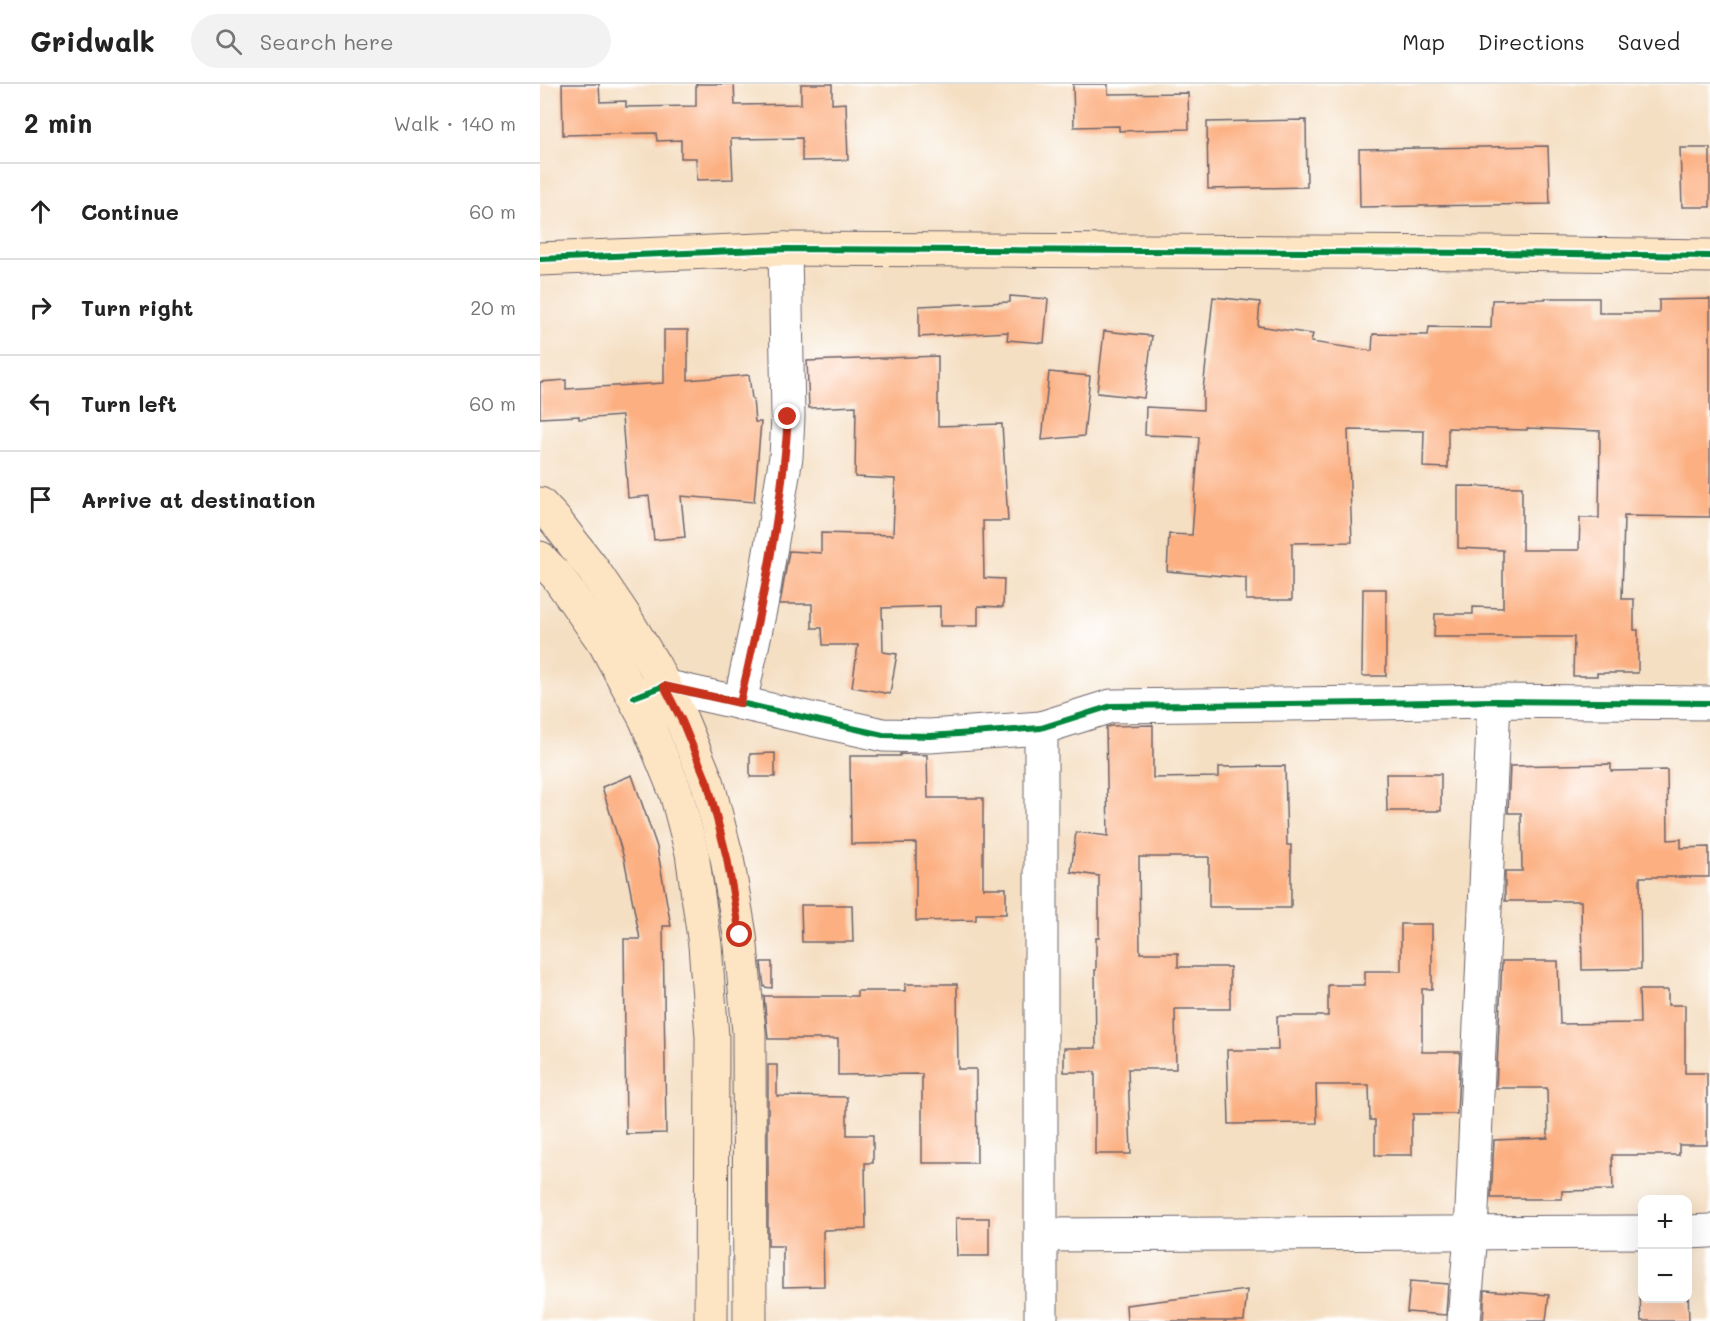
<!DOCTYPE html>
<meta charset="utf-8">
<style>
:root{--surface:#fff;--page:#f2f2f2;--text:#222;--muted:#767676;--line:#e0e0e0}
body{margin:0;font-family:Mali,sans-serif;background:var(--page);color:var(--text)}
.controls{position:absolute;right:18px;bottom:18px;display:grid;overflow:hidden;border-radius:12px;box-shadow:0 6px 24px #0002}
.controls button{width:54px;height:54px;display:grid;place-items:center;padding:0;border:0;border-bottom:2px solid var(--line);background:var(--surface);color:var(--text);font:30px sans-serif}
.stop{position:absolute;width:18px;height:18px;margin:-14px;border:4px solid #c8321e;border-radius:50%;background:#fff}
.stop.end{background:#c8321e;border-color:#fff;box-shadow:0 2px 6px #0008}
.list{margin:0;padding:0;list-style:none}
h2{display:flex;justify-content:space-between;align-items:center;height:78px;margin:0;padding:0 24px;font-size:26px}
h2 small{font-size:20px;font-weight:400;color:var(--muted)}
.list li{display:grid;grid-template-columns:39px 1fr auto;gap:18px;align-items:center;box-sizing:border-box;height:96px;padding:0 24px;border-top:2px solid var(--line)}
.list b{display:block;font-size:22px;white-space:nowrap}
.list em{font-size:20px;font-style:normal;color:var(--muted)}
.icon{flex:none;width:33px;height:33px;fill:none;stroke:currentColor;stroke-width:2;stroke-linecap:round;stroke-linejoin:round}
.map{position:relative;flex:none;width:1170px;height:1237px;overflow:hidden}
header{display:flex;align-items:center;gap:36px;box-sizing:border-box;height:84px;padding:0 30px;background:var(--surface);border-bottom:2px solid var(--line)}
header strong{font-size:28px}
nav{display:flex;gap:33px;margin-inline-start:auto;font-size:21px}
.search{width:420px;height:54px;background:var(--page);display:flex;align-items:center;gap:15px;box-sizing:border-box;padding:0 21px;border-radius:33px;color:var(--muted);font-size:22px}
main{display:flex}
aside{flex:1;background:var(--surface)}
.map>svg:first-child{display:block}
.building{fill:#fcaf80}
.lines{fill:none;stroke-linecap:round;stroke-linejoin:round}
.street-casing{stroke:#6c646b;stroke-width:35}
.secondary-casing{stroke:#6c646b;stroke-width:35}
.street{stroke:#fff;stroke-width:33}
.secondary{stroke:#fde5c4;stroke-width:33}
.cycleway-casing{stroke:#fff;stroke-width:10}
.cycleway{stroke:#00873e;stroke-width:6}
.route{stroke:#c8321e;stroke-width:8}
</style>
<header>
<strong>Gridwalk</strong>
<div class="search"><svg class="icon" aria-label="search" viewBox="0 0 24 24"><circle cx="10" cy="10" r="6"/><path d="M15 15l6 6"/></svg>Search here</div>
<nav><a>Map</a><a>Directions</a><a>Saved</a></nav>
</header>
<main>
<aside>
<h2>2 min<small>Walk · 140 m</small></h2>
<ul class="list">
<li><svg class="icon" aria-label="ahead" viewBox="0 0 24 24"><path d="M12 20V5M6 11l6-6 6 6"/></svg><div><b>Continue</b></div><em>60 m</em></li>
<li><svg class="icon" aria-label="right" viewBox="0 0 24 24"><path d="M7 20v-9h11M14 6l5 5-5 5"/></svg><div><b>Turn right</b></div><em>20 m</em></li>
<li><svg class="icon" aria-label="left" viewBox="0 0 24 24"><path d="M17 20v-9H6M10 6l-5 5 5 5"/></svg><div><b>Turn left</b></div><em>60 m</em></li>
<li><svg class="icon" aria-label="arrive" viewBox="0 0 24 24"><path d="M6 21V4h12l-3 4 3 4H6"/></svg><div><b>Arrive at destination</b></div></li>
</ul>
</aside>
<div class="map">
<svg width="1170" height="1237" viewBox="0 0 1170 1237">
<rect width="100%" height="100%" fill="#fff"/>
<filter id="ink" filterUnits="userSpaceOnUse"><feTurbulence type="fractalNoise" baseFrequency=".0167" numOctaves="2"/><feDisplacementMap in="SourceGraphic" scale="12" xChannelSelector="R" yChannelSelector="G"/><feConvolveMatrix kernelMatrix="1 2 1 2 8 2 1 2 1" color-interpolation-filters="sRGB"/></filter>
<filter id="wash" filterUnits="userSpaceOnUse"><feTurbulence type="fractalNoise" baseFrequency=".008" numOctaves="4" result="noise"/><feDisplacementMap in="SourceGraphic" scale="24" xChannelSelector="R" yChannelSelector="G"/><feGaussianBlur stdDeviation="1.35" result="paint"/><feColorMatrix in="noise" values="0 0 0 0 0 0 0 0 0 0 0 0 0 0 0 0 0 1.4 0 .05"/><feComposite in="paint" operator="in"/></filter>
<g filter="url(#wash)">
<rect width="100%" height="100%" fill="#f5dfc3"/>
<g id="blocks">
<!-- building -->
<g class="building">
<polygon points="22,0 59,0 60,18 86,17 86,23 156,22 156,0 194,0 195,21 261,20 261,0 292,0 292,20 306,19 308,76 262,77 262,54 191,55 193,95 157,96 156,74 141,74 141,56 117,57 116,49 23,51"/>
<polygon points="533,0 568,0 568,10 648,9 649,45 579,47 579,42 534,43"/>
<polygon points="766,36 767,103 668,105 667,38"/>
<polygon points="1008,62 1010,120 820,123 819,65"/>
<polygon points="1140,64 1170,64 1170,123 1142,123"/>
<polygon points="470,212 508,215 504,259 467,256 468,248 379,253 379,222 470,218"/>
<polygon points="673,213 720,218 718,242 773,250 771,258 832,267 833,250 888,251 889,243 951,244 952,216 1005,215 1005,214 1059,214 1059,229 1119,229 1119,216 1170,215 1170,433 1084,432 1082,515 1094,515 1094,546 1098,546 1098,589 1057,589 1057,592 1033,592 1034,553 894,553 895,530 933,530 933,523 963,524 963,466 918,464 918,402 982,403 982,466 1039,466 1040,434 1059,434 1060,347 987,344 987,346 908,344 908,384 883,383 884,347 808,346 812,458 752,459 752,516 706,516 706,494 627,487 629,450 652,451 659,353 605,351 606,323 663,326 663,306"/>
<polygon points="124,246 148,246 148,296 209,291 212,315 213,315 215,338 221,338 214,418 141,412 145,453 114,456 109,412 88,414 82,332 39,335 39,332 0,334 0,298 26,296 26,305 124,299"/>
<polygon points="564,247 612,252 604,314 557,309"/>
<polygon points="398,272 398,342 462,340 468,437 443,437 444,494 464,495 463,523 438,522 438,542 400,542 400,522 342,524 343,568 357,570 350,610 312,603 318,561 283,561 282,544 272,544 272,520 240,520 249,467 281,469 281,449 353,451 355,395 315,393 316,322 269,324 267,277"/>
<polygon points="509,288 550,292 544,352 502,356"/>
<polygon points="823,505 846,505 846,592 822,592"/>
<polygon points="613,641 613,694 679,693 679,683 745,682 747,761 751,761 751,824 691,824 691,823 669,823 669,773 599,773 600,869 638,869 638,883 690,883 690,925 635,925 636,985 588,985 591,1070 555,1070 555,988 524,988 524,964 556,964 555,886 556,886 556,854 559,854 559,792 531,788 536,748 568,752 566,643 571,642"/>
<polygon points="235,669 235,693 210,693 210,670"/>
<polygon points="360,670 387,671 388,714 443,714 443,804 466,804 466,830 436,830 436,836 376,837 376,759 311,760 310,672 360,672"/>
<polygon points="1071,680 1071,687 1127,686 1128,756 1141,755 1141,764 1169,763 1169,793 1100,793 1101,885 1042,886 1041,817 965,817 965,787 982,787 981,729 968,729 970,682"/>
<polygon points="846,690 901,690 901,727 847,727"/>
<polygon points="92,691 117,763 131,842 123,842 126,1049 86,1050 84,855 100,855 84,774 62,703"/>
<polygon points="261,821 312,821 313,858 262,858"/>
<polygon points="861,840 892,840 892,905 882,905 882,968 920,968 917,1030 873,1030 873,1036 872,1036 872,1071 835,1071 835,1036 830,1036 829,1001 776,1001 777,1039 689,1040 687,966 738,966 737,932 788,932 788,901 825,901 825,887 861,887"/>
<polygon points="962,877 1018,877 1020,940 1100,939 1099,906 1128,906 1128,921 1145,921 1145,989 1167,989 1167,1061 1139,1061 1139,1071 1072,1071 1073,1106 1022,1107 1022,1115 984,1115 984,1114 951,1114 954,1056 1008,1054 1007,1004 956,1004"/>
<polygon points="221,878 232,878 232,904 224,903"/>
<polygon points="365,900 417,900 418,985 436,985 437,1079 382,1079 382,990 298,991 298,955 228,955 224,912 317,912 317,907 365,907"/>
<polygon points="228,981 237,981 237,1012 307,1013 307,1051 333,1051 333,1079 325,1079 326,1145 284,1146 283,1148 284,1202 243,1203 243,1162 228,1162"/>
<polygon points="416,1134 449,1134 449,1172 417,1172"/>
<polygon points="870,1197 908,1200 906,1231 867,1228"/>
<polygon points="707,1206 704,1237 587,1237 586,1221"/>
<polygon points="945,1206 1009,1211 1006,1237 943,1237"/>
<polygon points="1148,1206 1149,1237 1101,1237 1100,1208 1102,1208 1102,1215 1148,1215"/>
</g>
</g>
</g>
<g filter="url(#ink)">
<use href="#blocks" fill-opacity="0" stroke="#6c646b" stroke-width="1.5"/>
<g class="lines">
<!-- street casing -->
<g class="street-casing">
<g id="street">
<polyline points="102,611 124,602 343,651 390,652 501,644 571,622 833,619 954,617 1170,619"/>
<polyline points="200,619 222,516 246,373 248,333 245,165"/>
<polyline points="501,644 501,1237"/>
<polyline points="1148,1148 1170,1147"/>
<polyline points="502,1151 1102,1148"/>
<polyline points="924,1237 931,1149 954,617"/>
</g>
</g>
<!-- secondary casing -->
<g class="secondary-casing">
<g id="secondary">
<polyline points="0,175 245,165 953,169 1170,172"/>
<polyline points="0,420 15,436 52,484 83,530 115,583 142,637 168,700 187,774 200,851 209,948 210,1237"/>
<polyline points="0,474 17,492 65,560 106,636 136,709 152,769 165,861 172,953 171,1237"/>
</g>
</g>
<!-- street -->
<use href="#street" class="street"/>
<!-- secondary -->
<use href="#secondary" class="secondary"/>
<!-- cycleway casing -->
<g class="cycleway-casing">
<g id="cycleway">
<polyline points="0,175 245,165 953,169 1170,172"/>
<polyline points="94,613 124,602 343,651 390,652 501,644 571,622 833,619 954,617 1170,619"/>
</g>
</g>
<!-- cycleway -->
<use href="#cycleway" class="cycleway"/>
</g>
</g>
<g class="lines" filter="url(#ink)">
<!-- route -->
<path class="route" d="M200 851 187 774 168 700 142 637 124 602 200 619C221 525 242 430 248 333"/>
</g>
</svg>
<div class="controls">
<button>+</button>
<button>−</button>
</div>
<div class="stop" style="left:200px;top:851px"></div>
<div class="stop end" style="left:248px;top:333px"></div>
</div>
</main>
